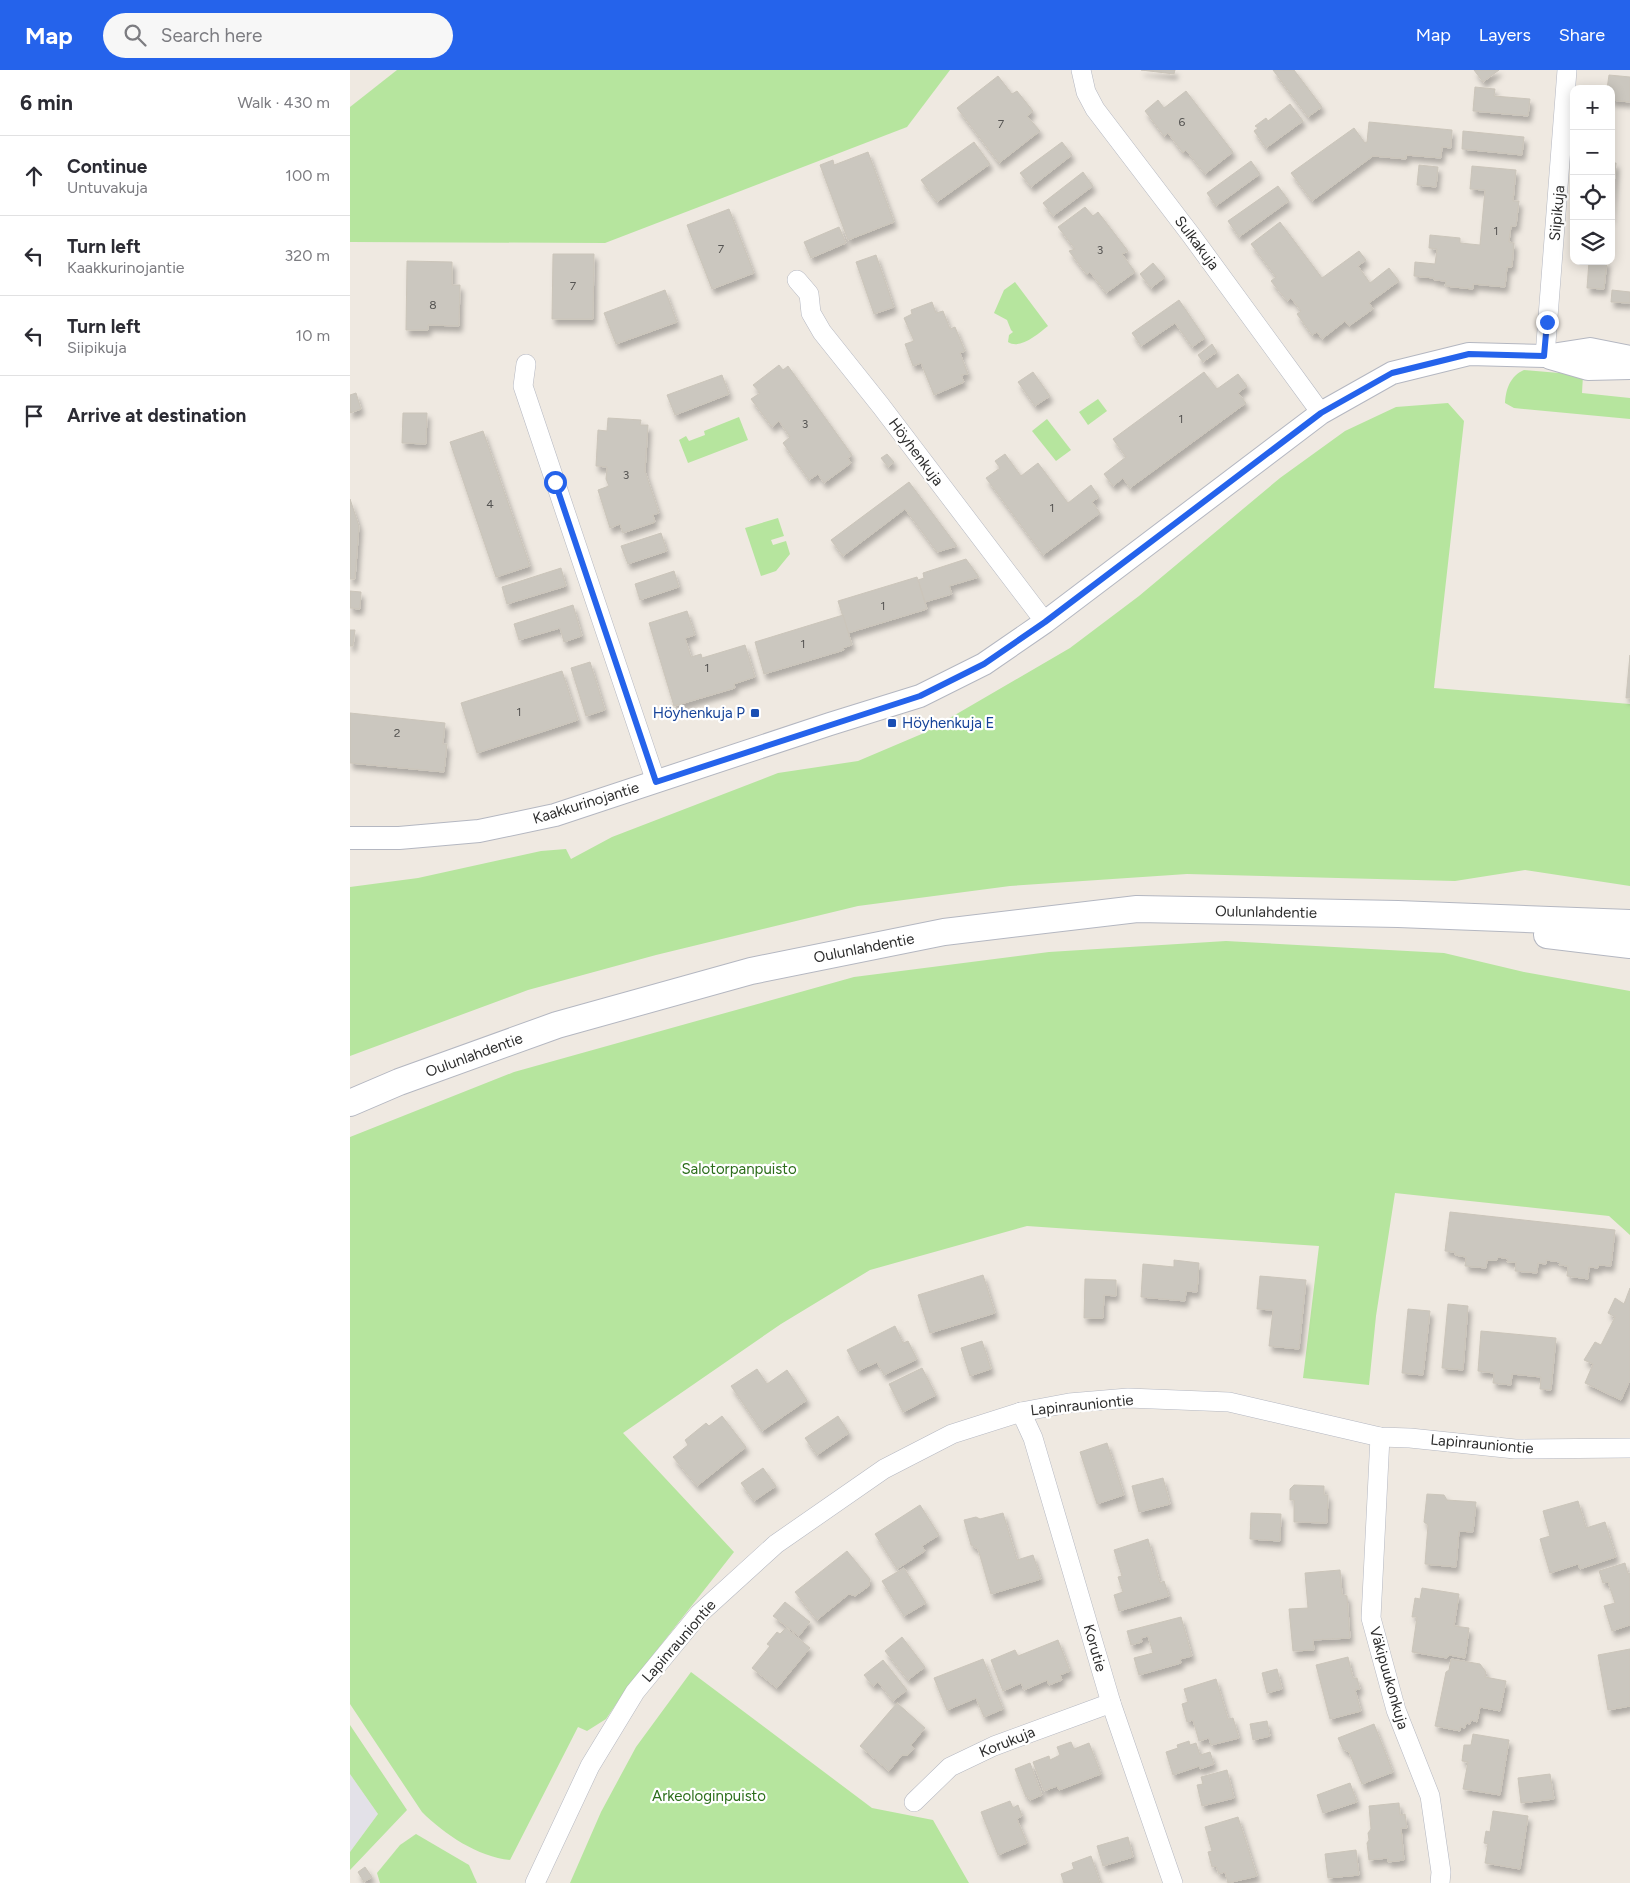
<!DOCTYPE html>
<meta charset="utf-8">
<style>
:root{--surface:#fff;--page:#f7f7f7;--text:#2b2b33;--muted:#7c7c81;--line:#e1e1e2;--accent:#2563eb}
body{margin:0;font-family:Figtree,sans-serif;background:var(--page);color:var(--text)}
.controls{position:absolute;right:15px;top:15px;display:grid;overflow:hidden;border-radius:10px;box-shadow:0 2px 12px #0003}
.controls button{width:45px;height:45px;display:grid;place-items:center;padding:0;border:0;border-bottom:1px solid var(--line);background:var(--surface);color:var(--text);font:25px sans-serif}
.stop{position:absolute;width:15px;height:15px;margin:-11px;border:4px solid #2563eb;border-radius:50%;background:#fff}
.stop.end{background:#2563eb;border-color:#fff;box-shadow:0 1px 5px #0008}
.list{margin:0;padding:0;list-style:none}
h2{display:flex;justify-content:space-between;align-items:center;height:65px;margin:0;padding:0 20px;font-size:21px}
h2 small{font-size:16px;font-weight:400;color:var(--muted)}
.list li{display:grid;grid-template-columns:32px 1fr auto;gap:15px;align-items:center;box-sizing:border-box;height:80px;padding:0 20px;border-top:1px solid var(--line)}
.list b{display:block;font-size:19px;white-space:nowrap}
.list p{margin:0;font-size:16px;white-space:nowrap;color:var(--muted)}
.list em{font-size:16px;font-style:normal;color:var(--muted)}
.icon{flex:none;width:28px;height:28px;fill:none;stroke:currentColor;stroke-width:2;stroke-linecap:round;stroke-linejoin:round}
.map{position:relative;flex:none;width:1280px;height:1813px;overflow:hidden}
header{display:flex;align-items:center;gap:30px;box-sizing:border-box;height:70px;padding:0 25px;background:var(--accent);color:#fff}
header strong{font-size:24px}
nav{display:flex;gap:28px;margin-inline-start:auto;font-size:18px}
.search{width:350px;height:45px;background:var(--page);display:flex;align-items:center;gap:12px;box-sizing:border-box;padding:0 18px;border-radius:28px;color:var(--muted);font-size:19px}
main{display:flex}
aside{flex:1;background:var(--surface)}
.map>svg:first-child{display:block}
.industrial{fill:#e3e1e8}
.green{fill:#b6e59e}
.building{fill:#cbc7bf;stroke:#cbc5ba;filter:url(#shadow)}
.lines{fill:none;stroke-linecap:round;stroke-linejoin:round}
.minor-casing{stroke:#b4b7c1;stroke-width:20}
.tertiary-casing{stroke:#b4b7c1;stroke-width:24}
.secondary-casing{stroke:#b4b7c1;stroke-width:28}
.minor{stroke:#fff;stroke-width:19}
.tertiary{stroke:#fff;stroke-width:22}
.secondary{stroke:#fff;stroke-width:26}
.route{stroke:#2563eb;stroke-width:6}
.transit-dot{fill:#1a4fb4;stroke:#fff;stroke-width:2}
.labels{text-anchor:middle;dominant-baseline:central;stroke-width:4.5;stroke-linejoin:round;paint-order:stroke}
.number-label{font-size:12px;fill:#555452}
.street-label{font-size:15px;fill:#2e2e2e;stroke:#fff}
.transit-label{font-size:15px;fill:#164399;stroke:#fff;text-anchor:end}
.park-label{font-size:15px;fill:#2c6e1b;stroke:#fff}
</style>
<header>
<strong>Map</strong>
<div class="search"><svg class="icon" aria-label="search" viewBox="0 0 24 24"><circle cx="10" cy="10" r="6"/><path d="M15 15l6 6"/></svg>Search here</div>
<nav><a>Map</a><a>Layers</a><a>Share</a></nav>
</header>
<main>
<aside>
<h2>6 min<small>Walk · 430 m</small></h2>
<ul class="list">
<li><svg class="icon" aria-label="ahead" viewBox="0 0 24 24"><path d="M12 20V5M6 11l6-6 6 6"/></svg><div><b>Continue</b><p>Untuvakuja</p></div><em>100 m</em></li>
<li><svg class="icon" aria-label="left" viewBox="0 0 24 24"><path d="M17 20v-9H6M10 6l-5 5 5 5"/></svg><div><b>Turn left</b><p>Kaakkurinojantie</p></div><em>320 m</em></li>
<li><svg class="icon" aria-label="left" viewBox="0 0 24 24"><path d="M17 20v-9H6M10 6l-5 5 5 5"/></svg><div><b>Turn left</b><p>Siipikuja</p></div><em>10 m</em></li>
<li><svg class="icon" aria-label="arrive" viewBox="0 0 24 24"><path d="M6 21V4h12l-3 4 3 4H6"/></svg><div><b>Arrive at destination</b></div></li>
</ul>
</aside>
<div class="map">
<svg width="1280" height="1813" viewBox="0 0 1280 1813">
<defs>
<filter id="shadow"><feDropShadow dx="3" dy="5.5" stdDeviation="2.5" flood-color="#0004"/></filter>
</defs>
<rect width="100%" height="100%" fill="#efe9e1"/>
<!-- industrial -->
<polygon class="industrial" points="0,1704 28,1744 0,1782"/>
<!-- green -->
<g class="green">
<polygon points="47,0 600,0 557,57 255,173 0,172 0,37"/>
<path d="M665 212 698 256C688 264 670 280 658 272L659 265 663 262 661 260 657 250 644 243 654 220Z"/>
<path d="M1174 300 1233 305 1232 323 1280 328V349L1164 338 1155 333C1156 319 1160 306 1174 300Z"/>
<polygon points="748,329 757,341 738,355 729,342"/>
<polygon points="1098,333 1114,351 1084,618 1280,634 1280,816 1175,800 1105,811 837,804 660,816 508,836 306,885 178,920 0,986 0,817 68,808 191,781 216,779 221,789 262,767 428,703 508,691 574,663 720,578 789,526 930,408 995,361 1046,337"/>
<polygon points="389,347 398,370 338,393 329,370 336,366 339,371 355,365 354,361"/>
<polygon points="697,349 721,380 706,391 682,361"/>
<polygon points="428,448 434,466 421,470 423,475 436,471 440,484 426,501 411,506 395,458"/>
<path d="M876 871 1094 883 1174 902 1280 921V1165L1259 1146 1045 1123 1026 1246 1019 1315 953 1308 969 1176 677 1156 520 1200 431 1254 273 1363 384 1482 277 1618 256 1649 237 1661 228 1657 160 1790C128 1787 94 1764 72 1742L0 1634V1067L164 1002 504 907 699 882Z"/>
<polygon points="341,1602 522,1738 583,1750 619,1813 220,1813 251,1742 286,1677"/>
<polygon points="0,1655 57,1740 0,1800 0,1782 28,1744 0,1704"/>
<polygon points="66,1764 119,1795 127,1813 30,1813 27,1803 50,1775"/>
</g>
<!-- building -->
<g class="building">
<polygon points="791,0 825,0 824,4"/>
<polygon points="923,0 944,0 972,37 958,47"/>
<polygon points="1124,0 1149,0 1133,12"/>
<polygon points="1259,5 1280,7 1280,32 1261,30 1261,19 1257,19"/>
<polygon points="648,6 662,24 667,21 683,41 677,46 690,61 649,93 607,38"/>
<polygon points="1125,17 1145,19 1144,26 1180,29 1178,46 1123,41"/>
<polygon points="836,21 883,82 855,104 836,80 833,83 818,63 814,66 795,41 808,30 814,38"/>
<polygon points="940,34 953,51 916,78 904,61 908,58 905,56 916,48 918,51"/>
<polygon points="1019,52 1102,60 1101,78 1092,77 1091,88 1056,85 1056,89 1023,86 962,131 941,103 1004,58 1015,73 1017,72"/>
<polygon points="1113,61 1174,67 1172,85 1112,79"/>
<polygon points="624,72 640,94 587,132 571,110"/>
<polygon points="712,72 722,85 681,117 670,103"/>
<polygon points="518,82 544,152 498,170 470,95 483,90 484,95"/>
<polygon points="901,91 910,104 866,136 857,123"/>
<polygon points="1261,93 1266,93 1261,148"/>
<polygon points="1069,95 1088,97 1086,117 1067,115"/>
<polygon points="1122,96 1166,100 1163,131 1169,131 1166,156 1161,156 1159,172 1164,173 1162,197 1157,197 1155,217 1123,214 1123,219 1095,216 1096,211 1084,210 1084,208 1064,206 1065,192 1085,194 1087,179 1079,178 1080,165 1110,168 1110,173 1130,175 1135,120 1120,119"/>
<polygon points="733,102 743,116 703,146 693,133"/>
<polygon points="928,116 939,131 889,167 878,151"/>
<polygon points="735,137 743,146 748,142 778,181 772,184 785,202 756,223 740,202 737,205 719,181 725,179 708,157"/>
<polygon points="379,139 404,203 362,219 337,155"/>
<polygon points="930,152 972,208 1009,181 1016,190 1008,196 1020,213 1039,198 1049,211 1019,233 1023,239 999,256 995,251 972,269 967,262 962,265 947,244 951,241 941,228 937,231 921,211 926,207 901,174"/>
<polygon points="489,157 496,173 461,188 454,172"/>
<polygon points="203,184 244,184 243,249 202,249"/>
<polygon points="526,185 544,237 524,244 506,192"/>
<polygon points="57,191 102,192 102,215 110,215 109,256 78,255 78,260 56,260"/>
<polygon points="1239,191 1257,191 1254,219 1237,218"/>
<polygon points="803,193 815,207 801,218 790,204"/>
<polygon points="315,220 327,252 266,274 254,243"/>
<polygon points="1262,220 1280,222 1280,233 1261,232"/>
<polygon points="829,230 855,268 842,277 825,253 791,276 782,263"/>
<polygon points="582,232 586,243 593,241 600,259 605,257 615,281 610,283 618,304 611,305 614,312 584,325 571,293 563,296 555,274 564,271 554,248 562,244 561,240"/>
<polygon points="862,274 867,282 853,292 848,285"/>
<polygon points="429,295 433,300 438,296 502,385 498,388 501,393 474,413 468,404 459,410 433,373 440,367 429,351 422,357 401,329 410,323 403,315"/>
<polygon points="683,302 700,326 685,336 668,312"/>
<polygon points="854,302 867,319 888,304 897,316 888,323 896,333 780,418 773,408 763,416 754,404 776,387 763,369"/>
<polygon points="372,305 379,324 325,345 317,325"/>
<polygon points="6,323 11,339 0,343 0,325"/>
<polygon points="53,343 77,343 76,374 52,373"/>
<polygon points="258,348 291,350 290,355 298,355 295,401 309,443 303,445 305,452 273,463 270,454 260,458 248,420 259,416 256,409 257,397 246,396 248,360 257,361"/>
<polygon points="133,361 180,496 146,507 100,372"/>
<polygon points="537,384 544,392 538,397 531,388"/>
<polygon points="655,384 671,406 688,393 718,433 741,415 749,427 742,432 750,443 693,485 636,408 650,398 645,391"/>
<polygon points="559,412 607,476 587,482 555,439 493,486 481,470"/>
<polygon points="0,429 9,456 5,509 0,509"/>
<polygon points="311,463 317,481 278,494 271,476"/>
<polygon points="616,489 629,507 599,516 602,524 575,532 568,510 574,508 573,503"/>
<polygon points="211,498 216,516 157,534 152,517"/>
<polygon points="324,501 329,517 290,530 285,514"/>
<polygon points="567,507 577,539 498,563 488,531"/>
<polygon points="0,521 11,522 10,539 0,538"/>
<polygon points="223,535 232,566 214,572 210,558 169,570 164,554"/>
<polygon points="337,541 345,565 335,568 341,587 351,584 352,588 395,575 405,607 384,614 385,618 324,636 299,553"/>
<polygon points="493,545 502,575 493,578 494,580 414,604 405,572"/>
<polygon points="0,560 5,560 3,576 0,576"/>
<polygon points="1280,585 1280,628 1276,628"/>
<polygon points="240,592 255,640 236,646 221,598"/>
<polygon points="212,601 228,650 127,683 111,633"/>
<polygon points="0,643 95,653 93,674 97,674 94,702 0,693"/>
<polygon points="1100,1142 1265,1160 1261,1196 1249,1195 1248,1198 1239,1197 1238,1209 1217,1206 1218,1196 1209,1195 1210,1192 1196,1190 1196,1194 1188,1193 1187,1203 1165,1201 1166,1192 1157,1192 1158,1189 1148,1187 1147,1190 1137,1190 1136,1198 1115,1196 1116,1187 1105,1185 1105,1182 1095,1181"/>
<polygon points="824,1190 849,1193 847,1222 836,1221 835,1231 791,1227 793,1194 824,1197"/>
<polygon points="633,1205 645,1243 580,1263 568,1225"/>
<polygon points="910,1206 956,1210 949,1279 919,1276 923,1240 907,1239"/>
<polygon points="735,1209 766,1210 766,1226 754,1225 753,1248 734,1248"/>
<polygon points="1280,1218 1280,1310 1271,1330 1235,1313 1243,1294 1234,1290 1245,1272 1251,1275 1265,1247 1258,1243 1265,1228 1274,1234"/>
<polygon points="1098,1234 1118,1236 1113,1300 1092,1298"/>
<polygon points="1058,1239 1080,1241 1073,1305 1052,1303"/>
<polygon points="545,1256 553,1273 558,1271 567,1289 534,1305 527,1292 508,1301 497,1280"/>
<polygon points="1131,1261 1206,1268 1201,1320 1190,1319 1191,1307 1162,1304 1161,1315 1143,1313 1144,1303 1128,1301"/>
<polygon points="632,1271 641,1299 620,1306 611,1278"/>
<polygon points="572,1298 586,1325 553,1342 539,1314"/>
<polygon points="407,1299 417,1314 437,1300 457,1330 412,1361 381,1316"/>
<polygon points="372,1346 396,1377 347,1416 323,1387 338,1375 335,1370 356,1353 359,1356"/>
<polygon points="488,1346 499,1363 467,1385 455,1368"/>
<polygon points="757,1373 774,1425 747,1434 730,1382"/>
<polygon points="413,1398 426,1416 404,1431 391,1413"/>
<polygon points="813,1408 820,1434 789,1442 782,1416"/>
<polygon points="944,1415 974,1416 974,1425 978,1425 977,1453 944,1452 944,1430 940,1430 940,1419"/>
<polygon points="1077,1424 1094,1425 1097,1430 1126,1432 1123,1462 1109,1461 1106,1497 1075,1494 1078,1455 1074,1452"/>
<polygon points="1228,1431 1236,1458 1255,1452 1266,1487 1230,1499 1228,1494 1200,1503 1190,1469 1200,1466 1193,1441"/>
<polygon points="570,1435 589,1465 572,1476 575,1481 547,1499 525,1464"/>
<polygon points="653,1443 667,1490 683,1485 691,1509 641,1524 628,1479 621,1475 614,1450 626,1447 630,1449"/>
<polygon points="901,1443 931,1444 930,1471 900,1469"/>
<polygon points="798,1469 810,1513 814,1511 819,1526 769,1541 764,1525 773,1522 768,1507 772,1506 764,1480"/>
<polygon points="497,1481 520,1509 519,1516 505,1526 499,1524 467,1550 445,1522"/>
<polygon points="1275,1493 1278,1504 1280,1503 1280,1555 1262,1561 1254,1536 1265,1533 1258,1512 1253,1513 1249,1501"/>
<polygon points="554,1498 576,1533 554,1546 532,1511"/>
<polygon points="990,1500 992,1524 997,1526 1000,1568 963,1570 964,1580 943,1581 939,1539 958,1538 955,1503"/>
<polygon points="1072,1518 1109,1524 1104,1556 1119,1558 1115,1588 1099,1585 1097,1588 1062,1582 1067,1547 1062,1547 1065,1528 1070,1529"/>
<polygon points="435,1532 460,1552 449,1566 423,1546"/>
<polygon points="831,1547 842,1586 830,1589 831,1593 789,1605 784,1588 803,1583 798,1566 791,1568 792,1572 781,1575 777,1561"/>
<polygon points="436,1558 460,1578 427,1618 402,1598 420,1576 417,1574 427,1562 430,1564"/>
<polygon points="552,1567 575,1597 558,1610 535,1581"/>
<polygon points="708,1570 720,1601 710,1605 712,1610 699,1615 697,1610 674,1620 671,1613 653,1621 641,1590 665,1580 668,1586"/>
<polygon points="1280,1579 1280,1636 1258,1640 1248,1585"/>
<polygon points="998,1587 1003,1608 1007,1608 1010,1619 1005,1620 1011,1641 980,1649 966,1595"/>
<polygon points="633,1589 653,1639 634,1647 626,1628 597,1640 584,1608"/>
<polygon points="1101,1589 1130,1594 1136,1602 1135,1607 1156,1611 1150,1641 1130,1637 1127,1652 1121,1650 1120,1654 1116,1653 1115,1658 1110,1657 1110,1661 1085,1656 1096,1602 1099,1600"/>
<polygon points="533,1590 557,1620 543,1631 528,1612 523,1616 514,1605"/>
<polygon points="927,1599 932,1619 917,1623 912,1603"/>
<polygon points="866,1609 878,1649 883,1648 889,1668 861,1675 859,1668 849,1671 843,1650 837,1652 832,1634 838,1632 834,1619"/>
<polygon points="547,1633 575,1658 561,1675 564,1678 558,1685 552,1685 539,1701 510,1676"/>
<polygon points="917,1651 920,1666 903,1670 900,1654"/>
<polygon points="1024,1654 1043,1702 1012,1714 999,1682 993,1679 988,1668"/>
<polygon points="1123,1664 1159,1670 1150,1725 1113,1719 1118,1692 1112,1691 1114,1675 1121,1675"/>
<polygon points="839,1671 840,1675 846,1673 850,1685 860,1682 864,1694 850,1699 849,1696 823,1705 816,1682 828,1678 827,1675"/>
<polygon points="721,1672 724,1679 739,1673 751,1704 709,1720 707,1716 694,1721 683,1692 699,1686 700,1690 710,1685 707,1677"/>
<polygon points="680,1693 692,1725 680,1730 678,1726 676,1727 665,1699"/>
<polygon points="877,1700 884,1728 852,1736 847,1715 853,1714 851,1707"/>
<polygon points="1200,1704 1204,1729 1171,1733 1168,1708"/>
<polygon points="1000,1713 1007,1732 973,1743 967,1725"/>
<polygon points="660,1731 663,1738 668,1735 672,1746 667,1749 677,1773 648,1785 631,1742"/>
<polygon points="1049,1733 1050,1745 1055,1744 1057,1758 1051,1758 1054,1790 1038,1792 1038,1788 1019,1790 1017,1773 1019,1770 1018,1763 1021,1759 1019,1736"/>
<polygon points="1143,1741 1178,1746 1170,1799 1135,1793 1138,1774 1134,1773 1136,1761 1140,1762"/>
<polygon points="888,1747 907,1806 878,1813 875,1802 869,1804 866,1796 862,1797 858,1782 862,1781 855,1757"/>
<polygon points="778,1767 783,1787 753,1796 747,1776"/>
<polygon points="1006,1780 1009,1805 978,1808 975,1784"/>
<polygon points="741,1786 750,1813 714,1813 711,1804 724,1799 722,1793"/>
<polygon points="15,1797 22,1807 14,1812 8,1802"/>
</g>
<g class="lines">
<!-- minor casing -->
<g class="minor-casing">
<g id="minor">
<polyline points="731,0 736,22 745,39 841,165 971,343"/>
<polyline points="447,210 459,224 461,243 472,262 531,336 695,552"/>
<polyline points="1195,286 1217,0"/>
<polyline points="176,294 173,316 306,712"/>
<polyline points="671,1342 683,1368 761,1633 823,1813"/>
<polyline points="1030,1367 1021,1548 1046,1640 1080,1726 1091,1802 1090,1813"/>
<polyline points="564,1732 600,1697 644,1676 761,1633"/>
<polyline points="185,1813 240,1696 285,1622 349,1544 426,1474 534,1399 602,1364 671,1342 719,1333 778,1328 879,1332 1030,1367 1060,1368 1165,1379 1280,1378"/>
</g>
</g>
<!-- tertiary casing -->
<g class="tertiary-casing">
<g id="tertiary">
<polyline points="1200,288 1238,299 1280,298"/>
<polyline points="0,768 49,768 129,761 205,745 480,654 570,626 634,594 695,552 971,343 1042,303 1119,284 1195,286 1240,279 1280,287"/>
</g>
</g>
<!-- secondary casing -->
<g class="secondary-casing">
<g id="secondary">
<polyline points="1197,865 1280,875"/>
<polyline points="0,1033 49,1012 207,955 401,901 594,862 787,839 1048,844 1280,853"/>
</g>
</g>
<!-- minor -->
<use href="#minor" class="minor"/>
<!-- tertiary -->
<use href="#tertiary" class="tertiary"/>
<!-- secondary -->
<use href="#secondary" class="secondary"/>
</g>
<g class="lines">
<!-- route -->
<polyline class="route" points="205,412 306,712 570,626 634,594 695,552 971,343 1042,303 1119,284 1194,286 1197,252"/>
</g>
<!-- markers -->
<g class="transit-dot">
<rect x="400" y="638" width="10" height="10" rx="2.5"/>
<rect x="537" y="648" width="10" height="10" rx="2.5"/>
</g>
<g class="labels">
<!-- number labels -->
<g class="number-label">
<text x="832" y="52">6</text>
<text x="651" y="54">7</text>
<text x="1146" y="161">1</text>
<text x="371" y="179">7</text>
<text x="750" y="180">3</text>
<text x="223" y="216">7</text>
<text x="83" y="235">8</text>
<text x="831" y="349">1</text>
<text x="455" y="354">3</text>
<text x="276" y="405">3</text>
<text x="140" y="434">4</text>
<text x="702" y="438">1</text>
<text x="533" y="536">1</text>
<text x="453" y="574">1</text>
<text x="357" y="598">1</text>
<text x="169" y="642">1</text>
<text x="47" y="663">2</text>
</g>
<!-- street labels -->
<g class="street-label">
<text transform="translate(1207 143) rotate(-85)">Siipikuja</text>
<text transform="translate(847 173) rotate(53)">Sulkakuja</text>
<text transform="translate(566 382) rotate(53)">Höyhenkuja</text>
<text transform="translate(236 733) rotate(-17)">Kaakkurinojantie</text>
<text transform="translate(916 842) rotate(1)">Oulunlahdentie</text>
<text transform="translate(514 878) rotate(-11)">Oulunlahdentie</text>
<text transform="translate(124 985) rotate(-20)">Oulunlahdentie</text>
<text transform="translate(732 1335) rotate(-6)">Lapinrauniontie</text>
<text transform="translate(1132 1374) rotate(5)">Lapinrauniontie</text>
<text transform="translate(329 1571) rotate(-49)">Lapinrauniontie</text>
<text transform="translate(745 1578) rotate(74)">Korutie</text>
<text transform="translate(1039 1608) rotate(74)">Väkipuukonkuja</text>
<text transform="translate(657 1672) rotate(-22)">Korukuja</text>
</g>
<!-- transit labels -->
<g class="transit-label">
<text x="395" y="643">Höyhenkuja P</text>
<text x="552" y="653" text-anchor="start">Höyhenkuja E</text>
</g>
<!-- park labels -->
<g class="park-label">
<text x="389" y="1099">Salotorpanpuisto</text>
<text x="359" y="1726">Arkeologinpuisto</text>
</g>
</g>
</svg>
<div class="controls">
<button>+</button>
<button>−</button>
<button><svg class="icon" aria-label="locate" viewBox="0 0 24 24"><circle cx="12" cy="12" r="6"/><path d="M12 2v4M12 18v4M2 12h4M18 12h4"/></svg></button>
<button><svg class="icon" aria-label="layers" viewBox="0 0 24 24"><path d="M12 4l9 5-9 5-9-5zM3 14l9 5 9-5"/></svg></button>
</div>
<div class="stop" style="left:205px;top:412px"></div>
<div class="stop end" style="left:1197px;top:252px"></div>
</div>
</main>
